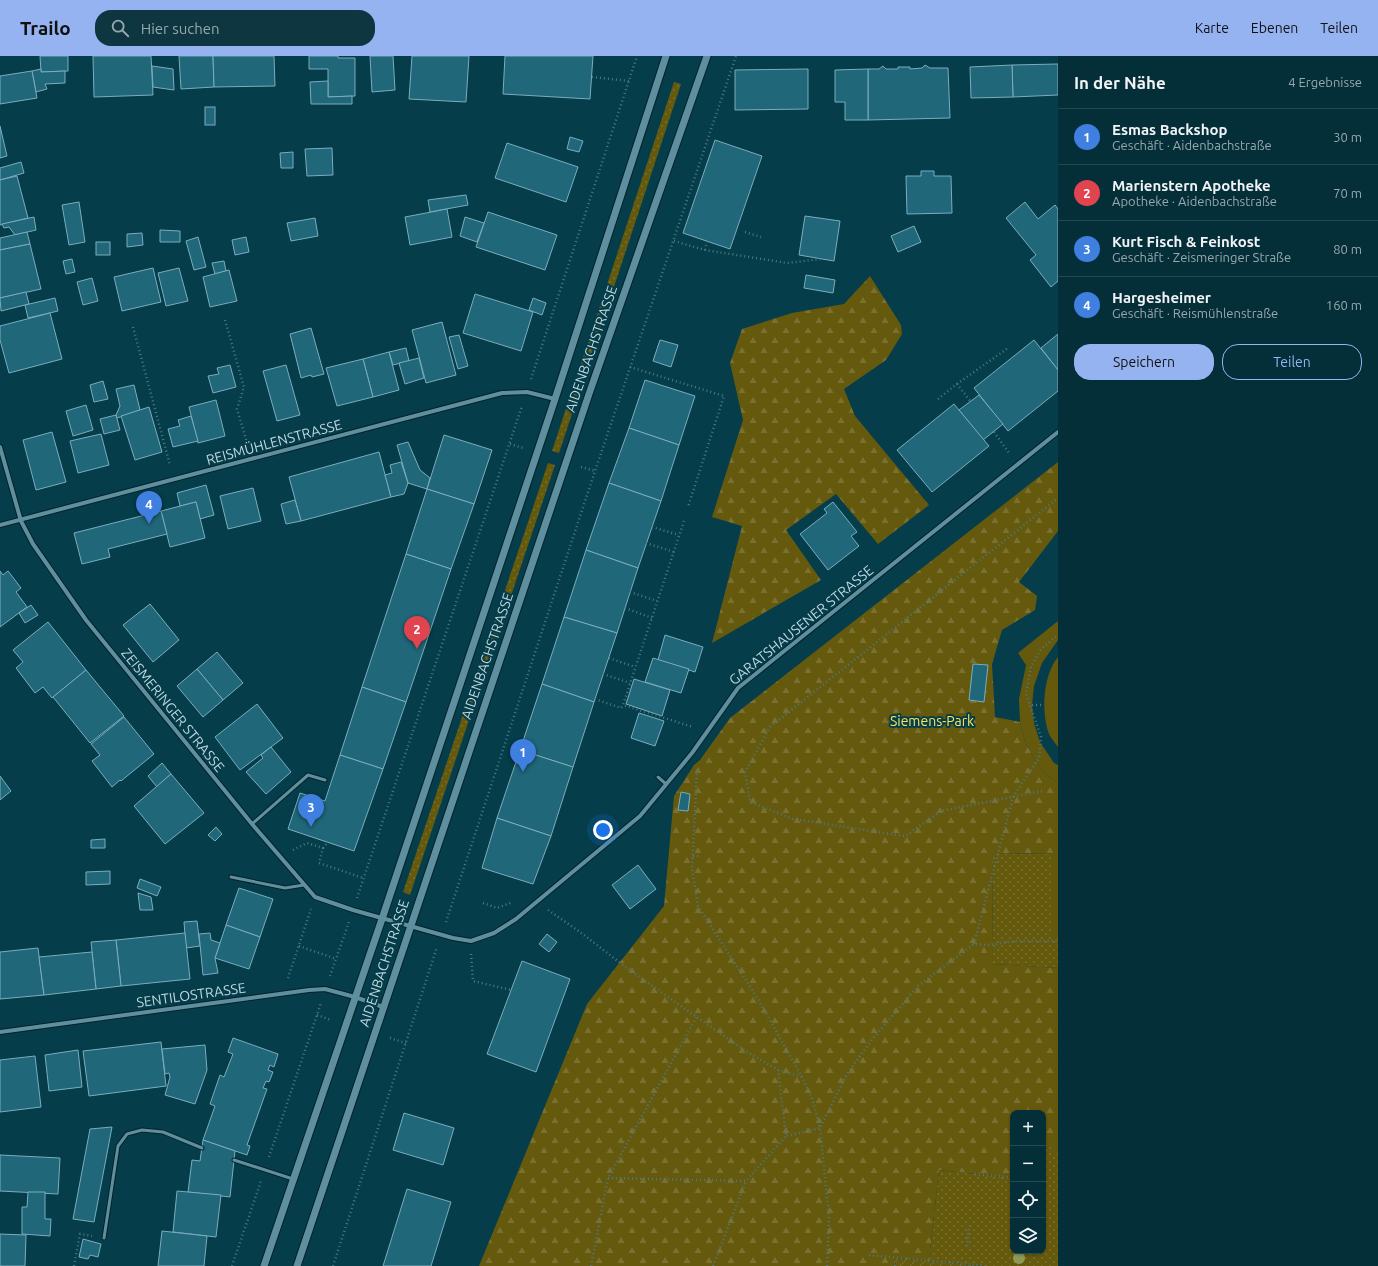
<!DOCTYPE html>
<html lang="de">
<meta charset="utf-8">
<style>
:root{--surface:#042e38;--page:#0d3640;--text:#f1f3f6;--muted:#97a8ae;--line:#254a53;--accent:#95b2f1}
body{margin:0;font-family:Ubuntu,sans-serif;background:var(--page);color:var(--text)}
.controls{position:absolute;right:12px;bottom:12px;display:grid;overflow:hidden;border-radius:8px;box-shadow:0 1px 3px #0004}
.controls button{width:36px;height:36px;display:grid;place-items:center;padding:0;border:0;border-bottom:1px solid var(--line);background:var(--surface);color:var(--text);font:20px sans-serif}
.you{position:absolute;left:603px;top:774px;width:14px;height:14px;margin:-10px;border:3px solid #fff;border-radius:50%;background:#1a73e8;box-shadow:0 0 0 6px #1a73e833}
.badge{display:grid;place-items:center;width:26px;height:26px;border-radius:50%;background:var(--accent);color:#fff;font-size:13px;font-weight:700}
.pin{position:absolute;translate:-50% -33px;filter:drop-shadow(0 1px 2px #0008)}
.pin::after{content:'';position:absolute;top:21px;width:14px;height:12px;background:inherit;clip-path:polygon(0 0,100% 0,50% 100%)}
.list{margin:0;padding:0;list-style:none}
h2{display:flex;justify-content:space-between;align-items:center;height:52px;margin:0;padding:0 16px;font-size:17px}
h2 small{font-size:13px;font-weight:400;color:var(--muted)}
.list li{display:grid;grid-template-columns:26px 1fr auto;gap:12px;align-items:center;box-sizing:border-box;height:56px;padding:0 16px;border-top:1px solid var(--line)}
.list b{display:block;font-size:15px;white-space:nowrap}
.list p{margin:0;font-size:13px;white-space:nowrap;color:var(--muted)}
.list em{font-size:13px;font-style:normal;color:var(--muted)}
.actions{display:flex;gap:8px;padding:12px 16px}
.actions a{flex:1;padding:9px 0;border:1px solid var(--accent);border-radius:16px;text-align:center;font-size:14px;color:var(--accent)}
.actions .main{background:var(--accent);color:#111}
.icon{flex:none;width:22px;height:22px;fill:none;stroke:currentColor;stroke-width:2;stroke-linecap:round;stroke-linejoin:round}
.map{position:relative;flex:none;width:1058px;height:1210px;overflow:hidden}
header{display:flex;align-items:center;gap:24px;box-sizing:border-box;height:56px;padding:0 20px;background:var(--accent);color:#111}
header strong{font-size:19px}
nav{display:flex;gap:22px;margin-inline-start:auto;font-size:14px}
.search{width:280px;height:36px;background:var(--page);display:flex;align-items:center;gap:10px;box-sizing:border-box;padding:0 14px;border-radius:16px;color:var(--muted);font-size:15px}
main{display:flex}
aside{flex:1;background:var(--surface)}
.map>svg:first-child{display:block}
.grass{fill:url(#grass-dots)}
.forest{fill:url(#forest-firs)}
.garden{fill:url(#garden-furrows)}
.pitch{fill:#65590e}
.building{fill:#20677a;stroke:#7badbd}
.lines{fill:none;stroke-linecap:round;stroke-linejoin:round}
.service-casing{stroke:#072129;stroke-width:5}
.minor-casing{stroke:#072129;stroke-width:6}
.tertiary-casing{stroke:#072129;stroke-width:9}
.path{stroke:#4d7984;stroke-width:2.5;stroke-dasharray:1 3;stroke-linecap:butt}
.service{stroke:#5e8f9f;stroke-width:3}
.minor{stroke:#5e8f9f;stroke-width:4}
.tertiary{stroke:#5e8f9f;stroke-width:7}
.tree{fill:#8d9954}
.labels{text-anchor:middle;dominant-baseline:central;stroke-width:4;stroke-linejoin:round;paint-order:stroke}
.street-label{font-size:14px;fill:#c0d8e0;stroke:#053d4a}
.park-label{font-size:14px;fill:#fce45c;stroke:#053d4a}
</style>
<header>
<strong>Trailo</strong>
<div class="search"><svg class="icon" aria-label="search" viewBox="0 0 24 24"><circle cx="10" cy="10" r="6"/><path d="M15 15l6 6"/></svg>Hier suchen</div>
<nav><a>Karte</a><a>Ebenen</a><a>Teilen</a></nav>
</header>
<main>
<div class="map">
<svg width="1058" height="1210" viewBox="0 0 1058 1210">
<defs>
<pattern id="grass-dots" width="8" height="8" patternUnits="userSpaceOnUse"><rect width="8" height="8" fill="#65590e"/><path d="M2 2h.1M6 6h.1" fill="none" stroke="#797031" stroke-width="1.8" stroke-linecap="round"/></pattern>
<pattern id="forest-firs" width="22" height="20" patternUnits="userSpaceOnUse"><rect width="22" height="20" fill="#65590e"/><path d="M5 1l3.5 6h-7zM16 11l3.5 6h-7z" fill="#797031"/></pattern>
<pattern id="garden-furrows" width="10" height="10" patternUnits="userSpaceOnUse"><rect width="10" height="10" fill="#65590e"/><path d="M-1 1l2-2M0 10L10 0M9 11l2-2" fill="none" stroke="#797031"/></pattern>
</defs>
<rect width="100%" height="100%" fill="#053d4a"/>
<!-- grass -->
<g class="grass">
<polygon points="674,26 681,28 559,397 552,395"/>
<polygon points="548,407 555,409 410,839 403,836"/>
<polygon points="993,797 1052,798 1052,880 1058,881 1058,912 992,908"/>
<polygon points="1043,1092 1058,1095 1058,1210 985,1210 929,1205 939,1114 1012,1122 1013,1114 1013,1195 1043,1195"/>
</g>
<!-- forest -->
<g class="forest">
<polygon points="870,220 901,269 902,278 886,304 844,333 855,360 929,449 878,488 836,438 786,474 821,524 712,587 742,470 712,461 743,364 730,307 742,273 792,257 844,248"/>
<polygon points="1058,406 1058,475 1019,526 1037,540 1035,554 1002,574 992,608 995,661 1020,666 1025,686 1043,716 1058,727 1058,798 993,797 992,908 1058,912 1058,1095 1043,1092 1043,1057 1013,1057 1013,1114 1012,1122 939,1114 929,1205 896,1202 895,1210 479,1210 587,948 664,850 674,740 694,709 700,704 730,662"/>
</g>
<!-- garden -->
<polygon class="garden" points="896,1202 984,1210 895,1210"/>
<!-- pitch -->
<g class="pitch">
<polygon points="1058,565 1058,584 1042,607 1034,630 1032,649 1034,667 1040,686 1054,707 1058,709 1058,727 1043,716 1025,686 1020,666 1019,643 1026,609 1018,597"/>
<path d="M1058 601V691C1055 687 1051 682 1049 678 1041 656 1043 619 1058 601Z"/>
<rect x="1052" y="798" width="6" height="83"/>
</g>
<!-- building -->
<g class="building">
<polygon points="40,0 68,0 68,15 41,16"/>
<polygon points="93,0 151,0 153,39 94,41"/>
<polygon points="179,0 213,0 214,31 181,33"/>
<polygon points="213,0 274,0 275,30 214,31"/>
<polygon points="309,0 338,0 338,2 355,2 355,40 328,41 328,13 309,13"/>
<polygon points="370,0 393,0 395,34 372,36"/>
<polygon points="412,0 469,0 466,46 409,43"/>
<polygon points="505,0 593,0 590,43 503,38"/>
<polygon points="1058,8 1058,39 1013,41 1012,9"/>
<polygon points="925,9 930,12 948,12 950,62 868,64 868,13 879,13 883,10 886,13 898,13 898,11 910,11 910,13 922,12"/>
<polygon points="1012,9 1013,41 971,42 970,11"/>
<polygon points="152,10 173,13 174,34 153,31"/>
<polygon points="41,13 41,16 65,15 65,27 45,28 47,33 36,36 32,15"/>
<polygon points="808,13 808,53 735,54 735,14"/>
<polygon points="868,13 868,64 845,64 845,46 835,46 835,14"/>
<polygon points="32,15 37,42 0,48 0,20"/>
<polygon points="328,25 328,41 352,40 352,48 311,48 310,26"/>
<rect x="205" y="51" width="10" height="18"/>
<polygon points="0,70 7,100 0,102"/>
<polygon points="570,81 583,85 579,96 567,93"/>
<polygon points="715,84 762,100 730,193 683,177"/>
<polygon points="507,87 578,111 566,146 495,122"/>
<polygon points="332,92 333,119 307,120 305,93"/>
<polygon points="293,96 293,112 281,112 280,97"/>
<polygon points="21,106 24,117 0,124 0,112"/>
<polygon points="921,115 934,115 934,120 951,120 952,157 907,158 906,120 921,120"/>
<polygon points="17,120 28,162 0,169 0,124"/>
<polygon points="466,139 468,149 430,156 428,144"/>
<polygon points="79,146 85,186 69,189 62,149"/>
<polygon points="1025,146 1038,163 1055,149 1058,153 1058,225 1051,231 1030,204 1036,199 1006,162"/>
<polygon points="447,153 452,181 410,189 405,161"/>
<polygon points="488,156 557,179 545,214 476,191"/>
<polygon points="805,160 840,165 834,205 799,199"/>
<polygon points="34,161 36,174 15,179 9,171 4,172 2,168"/>
<polygon points="465,161 484,167 477,186 460,180"/>
<polygon points="315,162 318,180 291,185 287,167"/>
<polygon points="914,170 921,186 898,196 891,180"/>
<polygon points="160,174 180,175 180,186 160,186"/>
<polygon points="27,176 30,188 0,194 0,182"/>
<polygon points="142,177 143,189 127,191 127,178"/>
<polygon points="198,181 206,211 194,214 186,185"/>
<polygon points="246,181 249,196 235,199 232,184"/>
<rect x="96" y="186" width="14" height="13"/>
<polygon points="30,188 41,233 0,242 0,194"/>
<polygon points="72,203 75,216 66,218 63,205"/>
<polygon points="224,205 226,215 215,218 212,207"/>
<polygon points="153,212 161,246 122,255 114,221"/>
<polygon points="179,212 188,245 166,250 158,217"/>
<polygon points="229,214 237,245 210,251 203,221"/>
<polygon points="806,219 835,224 833,237 804,232"/>
<polygon points="92,222 98,245 83,249 77,226"/>
<polygon points="26,236 29,248 1,255 0,242"/>
<polygon points="475,238 533,256 521,295 463,277"/>
<polygon points="55,242 58,255 28,262 25,249"/>
<polygon points="533,242 546,247 542,259 529,254"/>
<polygon points="50,257 62,303 9,317 0,284 0,270"/>
<polygon points="442,266 456,319 426,327 412,274"/>
<polygon points="311,272 324,318 312,321 311,319 301,322 290,278"/>
<polygon points="1058,278 1058,314 1041,292"/>
<polygon points="459,279 468,310 458,313 449,281"/>
<polygon points="660,284 678,289 671,311 653,305"/>
<polygon points="1034,284 1058,314 1058,335 1008,375 974,332"/>
<polygon points="406,292 409,305 393,309 389,296"/>
<polygon points="389,296 399,334 373,341 363,303"/>
<polygon points="419,302 424,322 405,328 399,307"/>
<polygon points="363,303 373,341 337,350 326,312"/>
<polygon points="230,309 236,331 213,337 208,320 219,318 217,312"/>
<polygon points="286,309 300,359 277,365 263,315"/>
<polygon points="645,324 695,340 679,389 629,372"/>
<polygon points="103,325 108,343 94,346 90,329"/>
<polygon points="134,329 140,354 117,362 116,359 120,350 116,333"/>
<polygon points="979,339 1003,368 983,384 959,354"/>
<polygon points="216,344 225,380 198,387 189,351"/>
<polygon points="954,348 989,390 932,436 897,394"/>
<polygon points="86,349 93,374 73,380 66,355"/>
<polygon points="149,351 162,396 135,404 121,360"/>
<polygon points="116,359 120,374 104,378 100,363"/>
<polygon points="191,360 198,385 173,391 168,373 180,370 178,364"/>
<polygon points="629,372 679,389 661,445 609,427"/>
<polygon points="52,376 66,426 36,434 23,384"/>
<polygon points="101,378 109,409 78,417 70,385"/>
<polygon points="444,379 492,394 474,448 427,433"/>
<polygon points="408,386 420,414 430,422 427,433 408,427 397,389"/>
<polygon points="379,396 391,441 301,465 289,421"/>
<polygon points="401,406 408,427 404,438 391,441 385,419 392,417 390,409"/>
<polygon points="609,427 661,445 638,512 586,494"/>
<polygon points="206,429 214,459 200,463 196,446 180,450 177,437"/>
<polygon points="253,432 261,465 228,473 220,440"/>
<polygon points="427,433 474,448 451,513 406,498"/>
<polygon points="295,444 301,465 286,468 281,448"/>
<polygon points="196,446 205,482 170,491 161,455"/>
<polygon points="833,446 857,476 851,480 859,490 828,514 800,478 827,457 824,453"/>
<polygon points="161,455 167,478 108,493 110,501 82,508 74,477"/>
<polygon points="586,494 638,512 617,577 564,561"/>
<polygon points="406,498 451,513 406,646 362,631"/>
<polygon points="0,515 3,519 8,515 21,532 16,536 27,551 0,571"/>
<polygon points="150,548 179,584 153,606 123,569"/>
<polygon points="31,549 38,559 25,567 19,557"/>
<polygon points="564,561 617,577 594,646 542,628"/>
<polygon points="48,566 86,614 52,642 43,631 35,637 16,612 23,606 13,594"/>
<polygon points="665,579 703,591 695,616 658,604"/>
<polygon points="217,596 243,627 223,644 197,613"/>
<polygon points="653,602 689,613 681,637 645,626"/>
<polygon points="973,608 988,609 984,646 969,644"/>
<polygon points="197,613 223,644 203,661 177,630"/>
<polygon points="86,614 124,660 90,687 53,641"/>
<polygon points="634,623 670,634 662,660 626,648"/>
<polygon points="542,628 594,646 573,711 520,694"/>
<polygon points="362,631 406,646 383,713 340,699"/>
<polygon points="257,648 283,682 240,714 215,681"/>
<polygon points="639,657 664,665 655,690 631,682"/>
<polygon points="124,661 154,698 121,725 120,724 112,731 92,705 100,699 91,688"/>
<polygon points="271,691 291,716 266,738 246,716 263,702 261,699"/>
<polygon points="520,694 573,711 551,780 497,762"/>
<polygon points="340,699 383,713 354,795 288,773 300,737 325,745"/>
<polygon points="162,707 171,718 157,731 148,720"/>
<polygon points="171,718 204,757 165,788 134,750"/>
<polygon points="0,720 11,735 0,744"/>
<polygon points="681,736 690,738 688,755 678,754"/>
<polygon points="497,762 551,780 533,828 482,812"/>
<polygon points="216,771 222,778 215,785 208,779"/>
<polygon points="105,783 105,792 91,792 91,784"/>
<polygon points="638,809 656,833 630,853 612,829"/>
<polygon points="110,815 110,828 86,829 86,816"/>
<polygon points="140,823 161,831 157,840 137,832"/>
<polygon points="239,832 273,843 260,881 226,869"/>
<polygon points="138,837 151,841 153,854 140,854"/>
<polygon points="197,865 200,890 186,892 184,866"/>
<polygon points="226,869 260,881 249,913 215,902"/>
<polygon points="185,877 190,923 121,930 116,884"/>
<polygon points="210,877 211,884 220,887 215,902 218,917 203,919 199,878"/>
<polygon points="547,878 557,886 549,896 539,888"/>
<polygon points="116,884 121,930 96,933 91,886"/>
<polygon points="38,892 44,939 0,943 0,896"/>
<polygon points="92,896 96,933 44,939 39,901"/>
<polygon points="522,905 570,923 536,1016 487,998"/>
<polygon points="233,982 278,998 274,1011 270,1009 268,1014 273,1016 269,1026 266,1025 263,1032 267,1033 247,1089 250,1090 247,1099 203,1084 215,1050 210,1048 220,1019 224,1021 233,998 228,996"/>
<polygon points="161,986 166,1030 89,1040 83,995"/>
<polygon points="205,989 207,1014 195,1048 165,1039 170,1021 169,1017 165,1018 162,993"/>
<polygon points="78,994 82,1031 49,1035 45,999"/>
<polygon points="35,1000 41,1051 0,1056 0,1004"/>
<polygon points="404,1057 454,1072 443,1109 393,1094"/>
<polygon points="112,1071 94,1166 73,1163 90,1073"/>
<polygon points="203,1084 235,1095 230,1141 188,1136 192,1104 200,1105"/>
<polygon points="0,1099 60,1102 58,1138 0,1135"/>
<polygon points="407,1133 451,1146 431,1210 383,1210"/>
<polygon points="177,1135 221,1139 216,1181 173,1176"/>
<polygon points="28,1136 45,1136 45,1163 51,1163 50,1180 22,1178 22,1151 27,1151"/>
<polygon points="162,1175 207,1180 204,1210 158,1210"/>
<polygon points="0,1178 26,1179 25,1210 0,1210"/>
<polygon points="83,1183 101,1188 98,1201 90,1199 88,1203 79,1201"/>
</g>
<g class="lines">
<!-- service casing -->
<g class="service-casing">
<g id="service">
<polyline points="658,721 666,728"/>
<polyline points="252,768 308,719 325,724"/>
<polyline points="231,821 285,832 304,829"/>
<polyline points="234,1104 293,1123"/>
<polyline points="104,1182 118,1090 127,1078 142,1074 163,1076 202,1092"/>
</g>
</g>
<!-- minor casing -->
<g class="minor-casing">
<g id="minor">
<polyline points="0,391 21,465 33,488 86,564 252,768 315,841 353,854 453,882 471,885 494,877 516,863 640,760 692,697 738,632 1058,376"/>
<polyline points="0,469 502,337 527,336 555,343"/>
<polyline points="0,976 309,934 325,933 355,941 383,951"/>
</g>
</g>
<!-- tertiary casing -->
<g class="tertiary-casing">
<g id="tertiary">
<polyline points="264,1210 382,863 555,343 666,0"/>
<polyline points="297,1210 589,338 707,0"/>
</g>
</g>
<!-- path -->
<g class="path">
<polyline points="592,21 629,25"/>
<polyline points="745,176 761,181"/>
<polyline points="674,185 705,194 787,207 821,203"/>
<polyline points="705,194 707,185"/>
<polyline points="225,264 244,331 237,353 248,390"/>
<polyline points="133,271 170,409"/>
<polyline points="630,311 724,340 688,451"/>
<polyline points="531,323 637,0"/>
<polyline points="957,328 1008,292"/>
<polyline points="938,343 957,328 971,346"/>
<polyline points="994,376 1009,397"/>
<polyline points="510,388 523,392"/>
<polyline points="581,411 595,415"/>
<polyline points="684,465 623,649 693,671"/>
<polyline points="652,471 679,479"/>
<polyline points="646,487 674,496"/>
<polyline points="630,536 657,545"/>
<polyline points="625,552 652,562"/>
<polyline points="609,602 635,611"/>
<polyline points="603,618 630,627"/>
<polyline points="595,643 621,652 623,649"/>
<polyline points="1032,649 1044,649"/>
<polyline points="697,714 692,812 698,850 758,943 802,1021 813,1045 820,1072 786,1080"/>
<polyline points="1042,735 941,755 905,780 793,763 750,746 745,716 770,671 1058,442"/>
<polyline points="323,792 327,787"/>
<polyline points="293,794 307,787 323,792 319,807 363,822"/>
<polyline points="693,800 701,800"/>
<polyline points="357,842 522,350"/>
<polyline points="483,847 497,852 513,846"/>
<polyline points="548,854 580,876 628,913 744,994 778,1014 802,1021"/>
<polyline points="446,866 595,415 736,0"/>
<polyline points="974,888 1013,741 1039,702 1041,681 1026,638 1031,611 1041,593 1058,579"/>
<polyline points="299,890 336,903"/>
<polyline points="471,898 473,925 511,934"/>
<polyline points="330,920 349,866"/>
<polyline points="288,922 311,853"/>
<polyline points="317,959 331,964"/>
<polyline points="390,982 406,987"/>
<polyline points="269,1101 321,947"/>
<polyline points="975,1118 1012,1122"/>
<polyline points="608,1122 746,1125 786,1080 778,1014"/>
<polyline points="967,1190 969,1170"/>
<polyline points="869,1199 985,1210"/>
<polyline points="74,1210 80,1178 92,1180"/>
<polyline points="232,1210 261,1125"/>
<polyline points="333,1210 437,891"/>
<polyline points="591,1210 608,1122 697,960"/>
<polyline points="713,1210 746,1125"/>
<polyline points="827,1210 829,1160 820,1072 847,1018 871,985 918,930 974,888 988,889 1016,885 1058,885"/>
<polyline points="895,1210 896,1202"/>
</g>
<!-- service -->
<use href="#service" class="service"/>
<!-- minor -->
<use href="#minor" class="minor"/>
<!-- tertiary -->
<use href="#tertiary" class="tertiary"/>
</g>
<!-- trees -->
<circle class="tree" cx="1019" cy="1202" r="6"/>
<g class="labels">
<!-- street labels -->
<g class="street-label">
<text transform="translate(591 293) rotate(-71)">AIDENBACHSTRASSE</text>
<text transform="translate(274 386) rotate(-15)">REISMÜHLENSTRASSE</text>
<text transform="translate(801 569) rotate(-39)">GARATSHAUSENER STRASSE</text>
<text transform="translate(487 600) rotate(-71)">AIDENBACHSTRASSE</text>
<text transform="translate(173 654) rotate(51)">ZEISMERINGER STRASSE</text>
<text transform="translate(384 907) rotate(-72)">AIDENBACHSTRASSE</text>
<text transform="translate(191 939) rotate(-8)">SENTILOSTRASSE</text>
</g>
<!-- park labels -->
<g class="park-label">
<text x="932" y="665">Siemens-Park</text>
</g>
</g>
</svg>
<div class="controls">
<button>+</button>
<button>−</button>
<button><svg class="icon" aria-label="locate" viewBox="0 0 24 24"><circle cx="12" cy="12" r="6"/><path d="M12 2v4M12 18v4M2 12h4M18 12h4"/></svg></button>
<button><svg class="icon" aria-label="layers" viewBox="0 0 24 24"><path d="M12 4l9 5-9 5-9-5zM3 14l9 5 9-5"/></svg></button>
</div>
<div class="you"></div>
<div class="pin badge" style="left:523px;top:716px;background:#3f7fe0">1</div>
<div class="pin badge" style="left:417px;top:593px;background:#e0444e">2</div>
<div class="pin badge" style="left:311px;top:771px;background:#3f7fe0">3</div>
<div class="pin badge" style="left:149px;top:468px;background:#3f7fe0">4</div>
</div>
<aside>
<h2>In der Nähe<small>4 Ergebnisse</small></h2>
<ul class="list">
<li><span class="badge" style="background:#3f7fe0">1</span><div><b>Esmas Backshop</b><p>Geschäft · Aidenbachstraße</p></div><em>30 m</em></li>
<li><span class="badge" style="background:#e0444e">2</span><div><b>Marienstern Apotheke</b><p>Apotheke · Aidenbachstraße</p></div><em>70 m</em></li>
<li><span class="badge" style="background:#3f7fe0">3</span><div><b>Kurt Fisch &amp; Feinkost</b><p>Geschäft · Zeismeringer Straße</p></div><em>80 m</em></li>
<li><span class="badge" style="background:#3f7fe0">4</span><div><b>Hargesheimer</b><p>Geschäft · Reismühlenstraße</p></div><em>160 m</em></li>
</ul>
<div class="actions"><a class="main">Speichern</a><a>Teilen</a></div>
</aside>
</main>
